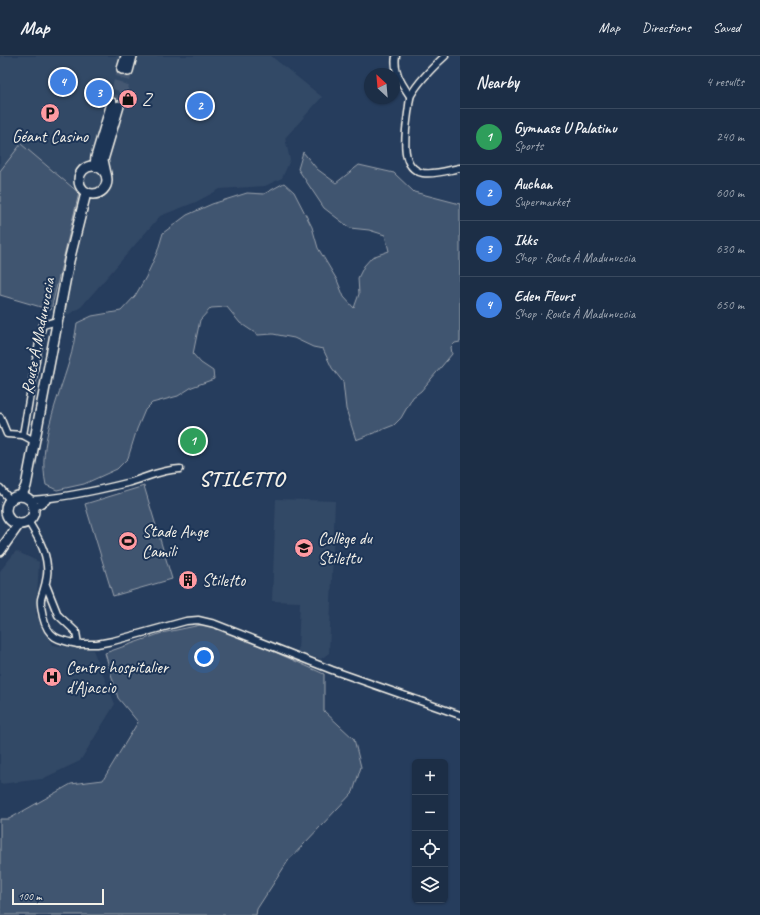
<!DOCTYPE html>
<meta charset="utf-8">
<style>
:root{--surface:#1c2e46;--page:#293a51;--text:#f1f3f6;--muted:#a0a8b3;--line:#3a4a5f;--accent:#8bbbb9}
body{margin:0;font-family:Caveat,sans-serif;background:var(--page);color:var(--text)}
.controls{position:absolute;right:12px;bottom:12px;display:grid;overflow:hidden;border-radius:6px;box-shadow:0 1px 3px #0004}
.controls button{width:36px;height:36px;display:grid;place-items:center;padding:0;border:0;border-bottom:1px solid var(--line);background:var(--surface);color:var(--text);font:20px sans-serif}
.compass{position:absolute;left:364px;top:12px;width:36px;height:36px;border-radius:50%;background:var(--surface);box-shadow:0 1px 3px #0004;rotate:334deg}
.scale{position:absolute;left:12px;bottom:10px;width:92px;box-sizing:border-box;padding-left:4px;border:2px solid #f4f1e8;border-top:0;font-size:11px;line-height:14px;white-space:nowrap;color:#f4f1e8;-webkit-text-stroke:3px #1d3557;paint-order:stroke}
.you{position:absolute;left:204px;top:601px;width:14px;height:14px;margin:-10px;border:3px solid #fff;border-radius:50%;background:#1a73e8;box-shadow:0 0 0 6px #1a73e833}
.badge{display:grid;place-items:center;width:26px;height:26px;border-radius:50%;background:var(--accent);color:#fff;font-size:13px;font-weight:700}
.pin{position:absolute;translate:-50% -50%;border:2px solid #fff;box-shadow:0 1px 4px #0006}
.list{margin:0;padding:0;list-style:none}
h2{display:flex;justify-content:space-between;align-items:center;height:52px;margin:0;padding:0 16px;font-size:17px}
h2 small{font-size:13px;font-weight:400;color:var(--muted)}
.list li{display:grid;grid-template-columns:26px 1fr auto;gap:12px;align-items:center;box-sizing:border-box;height:56px;padding:0 16px;border-top:1px solid var(--line)}
.list b{display:block;font-size:15px;white-space:nowrap}
.list p{margin:0;font-size:13px;white-space:nowrap;color:var(--muted)}
.list em{font-size:13px;font-style:normal;color:var(--muted)}
.icon{flex:none;width:22px;height:22px;fill:none;stroke:currentColor;stroke-width:2;stroke-linecap:round;stroke-linejoin:round}
.map{position:relative;flex:none;width:460px;height:859px;overflow:hidden}
header{display:flex;align-items:center;gap:24px;box-sizing:border-box;height:56px;padding:0 20px;background:var(--surface);border-bottom:1px solid var(--line)}
header strong{font-size:19px}
nav{display:flex;gap:22px;margin-inline-start:auto;font-size:14px}
main{display:flex}
aside{flex:1;background:var(--surface)}
.map>svg:first-child{display:block}
.built{fill:#334966}
.green{fill:#40546f;stroke:#9aa2ac}
.lines{fill:none;stroke-linecap:round;stroke-linejoin:round}
.secondary-tunnel{stroke:#455872;stroke-width:9;stroke-dasharray:9 4.5;stroke-linecap:butt}
.minor-casing{stroke:#f4f1e8;stroke-width:9}
.secondary-casing{stroke:#f4f1e8;stroke-width:12}
.minor{stroke:#1d3557;stroke-width:6}
.secondary{stroke:#1d3557;stroke-width:9}
.labels{text-anchor:middle;dominant-baseline:central;stroke-width:4;stroke-linejoin:round;paint-order:stroke}
.poi-label{font-size:17px;fill:#f4f1e8;stroke:#1d3557;text-anchor:start}
.street-label{font-size:17px;fill:#f4f1e8;stroke:#1d3557}
.district-label{font-size:21px;font-weight:bold;letter-spacing:1px;fill:#f4f1e8;stroke:#1d3557}
</style>
<header>
<strong>Map</strong>
<nav><a>Map</a><a>Directions</a><a>Saved</a></nav>
</header>
<main>
<div class="map">
<svg width="460" height="859" viewBox="0 0 460 859">
<rect width="100%" height="100%" fill="#263d5d"/>
<filter id="ink" filterUnits="userSpaceOnUse"><feTurbulence type="fractalNoise" baseFrequency=".025" numOctaves="2"/><feDisplacementMap in="SourceGraphic" scale="8" xChannelSelector="R" yChannelSelector="G"/><feConvolveMatrix kernelMatrix="1 2 1 2 8 2 1 2 1" color-interpolation-filters="sRGB"/></filter>
<g filter="url(#ink)">
<!-- built -->
<g class="built">
<polygon points="0,0 271,0 322,41 285,82 290,104 282,122 265,130 220,133 196,146 160,160 81,251 64,261 66,239 91,146 21,88 0,115"/>
<polygon points="276,443 335,445 329,597 321,603 298,597 300,546 272,545"/>
<polygon points="16,495 39,506 36,558 52,589 93,594 115,648 80,705 42,723 0,728 0,515"/>
</g>
<!-- green -->
<g class="green">
<polygon points="21,88 79,137 51,254 0,239 0,115"/>
<path d="M303 96 317 113 336 127 359 109 394 117 414 136 460 148V286L455 287 451 291 452 298 421 335 413 341 401 362 394 369 356 384 346 353 343 326 332 312 323 293 313 291 294 282 273 278 258 279 240 267 227 251 211 252 200 264 193 298 201 307 213 315 214 323 192 331 178 340 152 347 145 354 137 373 128 402 117 413 84 428 57 434 46 429C37 390 58 343 69 306 73 294 75 280 77 267L92 260 121 255 135 240 146 221 157 197 163 177 187 159 212 148 247 137 264 138 284 127 294 136 312 171 318 192 337 224 344 241 354 252 359 238 358 222 364 210 372 201 389 195 385 179 369 174 350 172 324 152 298 113Z"/>
<polygon points="144,430 172,523 113,540 85,448"/>
<polygon points="210,567 324,618 324,655 354,683 361,711 353,736 288,805 257,853 256,859 0,859 0,763 9,763 71,728 103,724 138,666 118,642 105,597 162,577"/>
</g>
<g class="lines">
<!-- secondary-tunnel -->
<g class="secondary-tunnel">
<polyline points="112,47 122,13"/>
<polyline points="119,50 128,15"/>
</g>
<!-- minor casing -->
<g class="minor-casing">
<g id="minor">
<path d="M396 0C393 16 402 28 410 40"/>
<path d="M445 0C433 11 419 25 411 39 409 44 409 52 408 57 406 75 398 112 423 117 435 119 449 114 460 112"/>
<polyline points="0,361 7,378 23,379"/>
<polyline points="34,385 23,379 41,275 43,269 57,265"/>
<polyline points="0,432 10,444"/>
<path d="M30 444C62 442 95 435 127 427 146 422 159 414 180 413"/>
<polyline points="34,452 46,445"/>
<path d="M28 465C36 478 46 494 47 510 49 521 44 532 41 543 40 548 42 555 43 561 48 582 58 584 78 588L76 576 58 559 46 529"/>
<polyline points="78,588 97,588 113,585 186,565 198,564 215,568 332,614 460,659"/>
</g>
</g>
<!-- secondary casing -->
<g class="secondary-casing">
<g id="secondary">
<polyline points="122,13 126,0"/>
<polyline points="128,15 132,0"/>
<circle cx="93" cy="124" r="14"/>
<polyline points="95,110 96,101 112,47"/>
<polyline points="106,118 103,104 119,50"/>
<polyline points="21,440 26,430 69,205 86,137"/>
<circle cx="20" cy="454" r="14"/>
<polyline points="0,495 19,468"/>
</g>
</g>
<!-- minor -->
<use href="#minor" class="minor"/>
<!-- secondary -->
<use href="#secondary" class="secondary"/>
</g>
</g>
<!-- icons -->
<defs>
<g id="shop-disc" transform="scale(1)"><circle r="9.5" fill="#ff9aa2" stroke="#1d3557"/><path d="M-5-2.5h2.3a2.7 3.5 0 0 1 5.4 0H5L5.5 6h-11ZM-1.5-2.5h3a1.5 2.3 0 0 0-3 0Z" fill="#111"/></g>
<g id="parking-disc" transform="scale(1)"><circle r="9.5" fill="#ff9aa2" stroke="#1d3557"/><path d="M-3.5-5.5H1a3.5 3.5 0 0 1 0 7H-1V5.5H-3.5ZM-1-3.4V-.6H.8a1.4 1.4 0 0 0 0-2.8Z" fill="#111"/></g>
<g id="stadium-disc" transform="scale(1)"><circle r="9.5" fill="#ff9aa2" stroke="#1d3557"/><path d="M0-5a6.5 5 0 1 0 0 10a6.5 5 0 1 0 0-10ZM-3.5-1.8h7v3.6h-7Z" fill="#111"/></g>
<g id="school-disc" transform="scale(1)"><circle r="9.5" fill="#ff9aa2" stroke="#1d3557"/><path d="M0-5L7-2L0 1L-7-2ZM-4 1L0 2.5L4 1V4Q0 6-4 4Z" fill="#111"/></g>
<g id="building-disc" transform="scale(1)"><circle r="9.5" fill="#ff9aa2" stroke="#1d3557"/><path d="M-4-6H4V6H1V3H-1V6H-4ZM-2.5-4.3h1.7v1.8h-1.7ZM.8-4.3h1.7v1.8H.8ZM-2.5-1h1.7V.8h-1.7ZM.8-1h1.7V.8H.8Z" fill="#111"/></g>
<g id="hospital-disc" transform="scale(1)"><circle r="9.5" fill="#ff9aa2" stroke="#1d3557"/><path d="M-5-5h3v3.5h4V-5h3V5h-3V1.5h-4V5h-3Z" fill="#111"/></g>
</defs>
<g fill-rule="evenodd">
<use href="#shop-disc" x="128" y="43"/>
<use href="#parking-disc" x="50" y="57"/>
<use href="#stadium-disc" x="128" y="485"/>
<use href="#school-disc" x="304" y="492"/>
<use href="#building-disc" x="188" y="524"/>
<use href="#hospital-disc" x="52" y="621"/>
</g>
<g class="labels">
<!-- poi labels -->
<g class="poi-label">
<text x="142" y="43">Z</text>
<text x="50" y="80" text-anchor="middle">Géant Casino</text>
<text x="142" y="475">Stade Ange<tspan x="142" dy="20">Camili</tspan></text>
<text x="318" y="482">Collège du<tspan x="318" dy="20">Stilettu</tspan></text>
<text x="202" y="524">Stiletto</text>
<text x="66" y="611">Centre hospitalier<tspan x="66" dy="20">d'Ajaccio</tspan></text>
</g>
<!-- street labels -->
<g class="street-label">
<text transform="translate(38 280) rotate(-79)">Route À Madunuccia</text>
</g>
<!-- district labels -->
<g class="district-label">
<text x="242" y="423">STILETTO</text>
</g>
</g>
</svg>
<div class="controls">
<button>+</button>
<button>−</button>
<button><svg class="icon" aria-label="locate" viewBox="0 0 24 24"><circle cx="12" cy="12" r="6"/><path d="M12 2v4M12 18v4M2 12h4M18 12h4"/></svg></button>
<button><svg class="icon" aria-label="layers" viewBox="0 0 24 24"><path d="M12 4l9 5-9 5-9-5zM3 14l9 5 9-5"/></svg></button>
</div>
<svg class="compass" viewBox="-18 -18 36 36"><path d="M0-13l5 13h-10z" fill="#e53935"/><path d="M0 13l5-13h-10z" fill="#a0a8b3"/></svg>
<div class="scale">100 m</div>
<div class="you"></div>
<div class="pin badge" style="left:193px;top:385px;background:#2e9e5b">1</div>
<div class="pin badge" style="left:200px;top:50px;background:#3f7fe0">2</div>
<div class="pin badge" style="left:99px;top:37px;background:#3f7fe0">3</div>
<div class="pin badge" style="left:63px;top:26px;background:#3f7fe0">4</div>
</div>
<aside>
<h2>Nearby<small>4 results</small></h2>
<ul class="list">
<li><span class="badge" style="background:#2e9e5b">1</span><div><b>Gymnase U Palatinu</b><p>Sports</p></div><em>240 m</em></li>
<li><span class="badge" style="background:#3f7fe0">2</span><div><b>Auchan</b><p>Supermarket</p></div><em>600 m</em></li>
<li><span class="badge" style="background:#3f7fe0">3</span><div><b>Ikks</b><p>Shop · Route À Madunuccia</p></div><em>630 m</em></li>
<li><span class="badge" style="background:#3f7fe0">4</span><div><b>Eden Fleurs</b><p>Shop · Route À Madunuccia</p></div><em>650 m</em></li>
</ul>
</aside>
</main>
